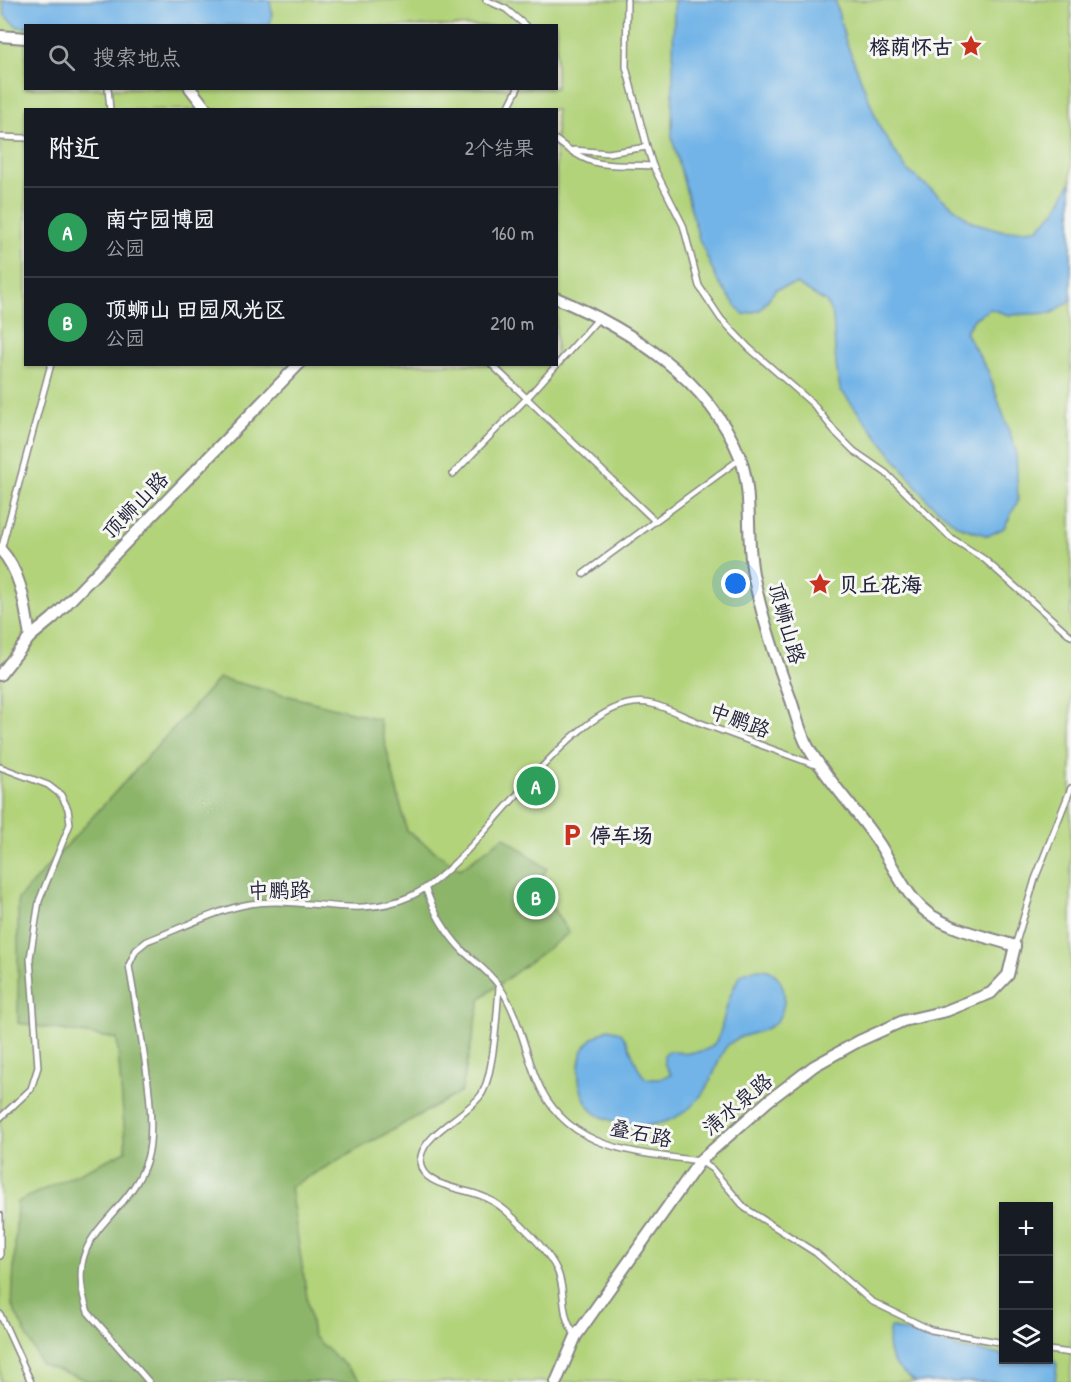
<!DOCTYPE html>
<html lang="zh">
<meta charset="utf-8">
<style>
:root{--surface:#171b24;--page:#242831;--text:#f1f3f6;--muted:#9ea1a6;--line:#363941;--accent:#c8321e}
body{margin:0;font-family:"Patrick Hand","LXGW WenKai TC",sans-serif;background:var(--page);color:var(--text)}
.controls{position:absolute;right:18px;bottom:18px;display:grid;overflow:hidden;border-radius:0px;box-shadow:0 2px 4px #0004}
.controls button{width:54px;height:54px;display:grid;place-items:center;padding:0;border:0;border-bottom:2px solid var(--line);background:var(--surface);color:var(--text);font:30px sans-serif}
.you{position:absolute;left:736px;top:584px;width:21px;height:21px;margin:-15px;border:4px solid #fff;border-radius:50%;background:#1a73e8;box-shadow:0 0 0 9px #1a73e833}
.badge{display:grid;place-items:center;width:39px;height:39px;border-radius:50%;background:var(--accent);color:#fff;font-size:20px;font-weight:700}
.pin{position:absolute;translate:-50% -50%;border:3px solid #fff;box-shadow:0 2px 6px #0006}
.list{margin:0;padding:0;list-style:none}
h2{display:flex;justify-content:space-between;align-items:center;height:78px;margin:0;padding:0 24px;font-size:26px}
h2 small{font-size:20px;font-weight:400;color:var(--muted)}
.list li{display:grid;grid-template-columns:39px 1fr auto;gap:18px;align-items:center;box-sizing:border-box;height:90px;padding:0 24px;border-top:2px solid var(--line)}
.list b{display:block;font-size:22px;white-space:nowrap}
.list p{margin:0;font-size:20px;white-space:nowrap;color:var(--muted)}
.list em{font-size:20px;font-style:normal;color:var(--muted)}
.icon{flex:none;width:33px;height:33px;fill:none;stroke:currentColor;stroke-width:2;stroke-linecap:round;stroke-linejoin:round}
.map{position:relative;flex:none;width:1071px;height:1382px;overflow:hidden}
.search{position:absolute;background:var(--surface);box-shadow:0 2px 4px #0004;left:24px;top:24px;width:534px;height:66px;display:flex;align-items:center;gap:15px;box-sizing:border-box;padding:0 21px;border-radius:0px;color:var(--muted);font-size:22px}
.panel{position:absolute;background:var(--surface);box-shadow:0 2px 4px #0004;left:24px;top:108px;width:534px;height:258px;border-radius:0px}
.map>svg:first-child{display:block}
.green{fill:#b2d37a;stroke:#6a7a5a;stroke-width:1.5;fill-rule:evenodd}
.forest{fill:#8db56a;stroke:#586c52;stroke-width:1.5}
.water{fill:#72b4e7;stroke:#4a6b91;stroke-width:1.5}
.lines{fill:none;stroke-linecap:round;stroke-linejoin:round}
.lane-casing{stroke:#888686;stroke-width:8}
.street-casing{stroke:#888686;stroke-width:14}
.lane{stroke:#fff;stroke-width:5}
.street{stroke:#fff;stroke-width:10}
.labels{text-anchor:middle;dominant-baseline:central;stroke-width:6;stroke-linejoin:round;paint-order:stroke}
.poi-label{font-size:21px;font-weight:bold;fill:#22223b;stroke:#f6f6f2;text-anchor:start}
.street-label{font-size:21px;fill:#22223b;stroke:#f6f6f2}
</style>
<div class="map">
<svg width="1071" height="1382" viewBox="0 0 1071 1382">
<rect width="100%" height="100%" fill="#f6f6f2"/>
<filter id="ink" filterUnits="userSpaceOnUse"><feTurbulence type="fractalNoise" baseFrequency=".0167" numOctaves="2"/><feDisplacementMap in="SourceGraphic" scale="12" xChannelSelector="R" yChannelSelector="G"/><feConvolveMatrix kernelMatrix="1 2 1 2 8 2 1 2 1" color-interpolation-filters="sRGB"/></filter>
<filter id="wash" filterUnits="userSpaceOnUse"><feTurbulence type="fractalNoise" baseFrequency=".008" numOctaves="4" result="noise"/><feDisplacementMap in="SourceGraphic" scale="24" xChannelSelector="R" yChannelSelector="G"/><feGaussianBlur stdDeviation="1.35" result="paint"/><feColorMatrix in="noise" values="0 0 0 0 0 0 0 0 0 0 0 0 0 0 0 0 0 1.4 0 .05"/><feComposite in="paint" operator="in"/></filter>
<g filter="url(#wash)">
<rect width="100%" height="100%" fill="#ede9d1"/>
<!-- green -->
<path class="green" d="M0 0H1071V1382H0ZM26 26H556V88H26ZM26 110H556V364H26ZM1004 1206H1048V1360H1004Z"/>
<!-- forest -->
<polygon class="forest" points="219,678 379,719 407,831 460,869 504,837 547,869 537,884 569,933 481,998 461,1092 290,1187 313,1336 363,1382 92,1382 41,1364 12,1306 17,1202 126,1151 117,1039 18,1023 18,899"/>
<!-- water -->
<g class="water">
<polygon points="3,0 270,0 272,13 270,25 18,27 5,16"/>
<polygon points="674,0 835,0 845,39 881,130 907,170 972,222 1004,231 1037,229 1057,209 1071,181 1071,300 1052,313 1009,315 990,309 975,318 965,332 988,371 1016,451 1018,501 1004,528 988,536 958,526 928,501 840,389 836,365 833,316 826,302 796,284 776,289 760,310 743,315 718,282 699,239 672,138"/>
<path d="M754 969C758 969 764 969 768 970 789 979 788 1011 774 1024 761 1035 740 1033 728 1045 719 1054 718 1066 712 1077 691 1123 647 1136 602 1117 584 1110 577 1083 579 1066 581 1045 591 1038 608 1029L620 1032C633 1046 635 1071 647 1079H660L671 1074 664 1063V1055L668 1051C733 1061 714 1027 734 987 736 983 738 977 741 975 744 972 750 971 754 969Z"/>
<path d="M890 1327 963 1349 1003 1355 1004 1360H1048L1050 1357 1057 1364 1055 1382H916C893 1368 884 1354 890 1327Z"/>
</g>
</g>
<g filter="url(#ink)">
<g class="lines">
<!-- lane casing -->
<g class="lane-casing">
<g id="lane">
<polyline points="486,0 506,9 526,26"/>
<polyline points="627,0 626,67 647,147 653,166 683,225 699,286 721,319 749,348 813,404 836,433 854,451 886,473 950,537 984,559 1071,636"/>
<polyline points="108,88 110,110"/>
<polyline points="507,110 518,88"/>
<polyline points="0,137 26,138"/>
<path d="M556 140C597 172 605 163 653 166"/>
<polyline points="574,150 608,153 647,147"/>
<polyline points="491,364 655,521"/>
<polyline points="453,474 527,398 599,318"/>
<polyline points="1,550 51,364"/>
<polyline points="583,574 740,459"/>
<polyline points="0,767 48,785 61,795 68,809 70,824 39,901 30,958 38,1067 31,1089 0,1118"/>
<path d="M426 890C435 914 445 932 463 951 475 962 489 972 499 986 518 1013 524 1048 536 1078 565 1151 634 1152 700 1161L712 1169 745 1208 816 1253 871 1301 931 1330 1004 1343"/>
<polyline points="1015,946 1035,879 1071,788"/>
<path d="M499 987C497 1012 494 1075 481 1095 467 1115 426 1132 421 1156 414 1185 461 1188 479 1195 488 1198 499 1205 506 1211 524 1227 547 1249 557 1270 567 1291 559 1317 576 1335"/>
<polyline points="0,1215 0,1256"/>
<polyline points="0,1314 31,1382"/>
<polyline points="1048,1350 1071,1353"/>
<path d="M149 1382 88 1312C59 1230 128 1222 147 1159 160 1116 136 1013 129 965L136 950 147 941C177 930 219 909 250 904 304 895 357 921 411 896 481 865 576 684 652 704 668 708 683 716 698 722 738 737 778 751 818 766"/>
</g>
</g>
<!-- street casing -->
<g class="street-casing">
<g id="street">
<polyline points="0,36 26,38"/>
<polyline points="190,88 207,110"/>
<path d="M0 549C22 573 25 606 30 637"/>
<polyline points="0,675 30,637 53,618 299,364"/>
<path d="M556 1382 576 1336 700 1161 768 1101 814 1066 859 1041 903 1021 946 1011 991 993 1008 975 1015 946C989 937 958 932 934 917 909 903 895 869 880 845 858 811 828 782 808 747 800 733 796 715 791 700 776 660 763 620 754 579 745 540 754 495 740 457 709 379 630 329 556 298"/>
</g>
</g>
<!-- lane -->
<use href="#lane" class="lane"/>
<!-- street -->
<use href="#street" class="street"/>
</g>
</g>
<!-- icons -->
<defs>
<g id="sight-bare" transform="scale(1.8)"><path d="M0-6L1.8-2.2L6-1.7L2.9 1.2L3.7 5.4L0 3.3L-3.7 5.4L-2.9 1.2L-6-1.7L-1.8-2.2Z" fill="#c8321e" stroke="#f6f6f2" stroke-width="2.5" paint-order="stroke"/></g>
<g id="parking-bare" transform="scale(1.8)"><path d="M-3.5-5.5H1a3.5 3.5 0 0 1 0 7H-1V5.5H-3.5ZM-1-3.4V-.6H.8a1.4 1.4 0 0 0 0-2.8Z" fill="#c8321e" stroke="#f6f6f2" stroke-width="2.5" paint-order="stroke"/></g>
</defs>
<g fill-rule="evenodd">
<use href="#sight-bare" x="971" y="46"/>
<use href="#sight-bare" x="820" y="584"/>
<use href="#parking-bare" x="572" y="835"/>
</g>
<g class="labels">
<!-- poi labels -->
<g class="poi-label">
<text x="953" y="46" text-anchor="end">榕荫怀古</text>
<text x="838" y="584">贝丘花海</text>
<text x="590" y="835">停车场</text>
</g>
<!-- street labels -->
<g class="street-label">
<text transform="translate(135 505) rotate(-46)">顶蛳山路</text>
<text transform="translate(787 623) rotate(74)">顶蛳山路</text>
<text transform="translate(740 720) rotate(20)">中鹏路</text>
<text transform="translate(279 890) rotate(-1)">中鹏路</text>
<text transform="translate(737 1104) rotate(-40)">清水泉路</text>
<text transform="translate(641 1133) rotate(12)">叠石路</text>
</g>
</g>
</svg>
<div class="controls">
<button>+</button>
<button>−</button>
<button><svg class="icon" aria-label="layers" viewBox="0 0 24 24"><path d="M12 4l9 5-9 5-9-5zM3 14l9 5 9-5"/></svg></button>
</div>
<div class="you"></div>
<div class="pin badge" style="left:536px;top:786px;background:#2e9e5b">A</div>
<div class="pin badge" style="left:536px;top:897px;background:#2e9e5b">B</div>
<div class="search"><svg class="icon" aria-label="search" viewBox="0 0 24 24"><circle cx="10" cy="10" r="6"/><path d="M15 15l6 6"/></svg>搜索地点</div>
<section class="panel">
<h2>附近<small>2个结果</small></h2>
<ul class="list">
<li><span class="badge" style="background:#2e9e5b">A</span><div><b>南宁园博园</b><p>公园</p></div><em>160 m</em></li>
<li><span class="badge" style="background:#2e9e5b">B</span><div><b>顶蛳山 田园风光区</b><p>公园</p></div><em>210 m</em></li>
</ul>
</section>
</div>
